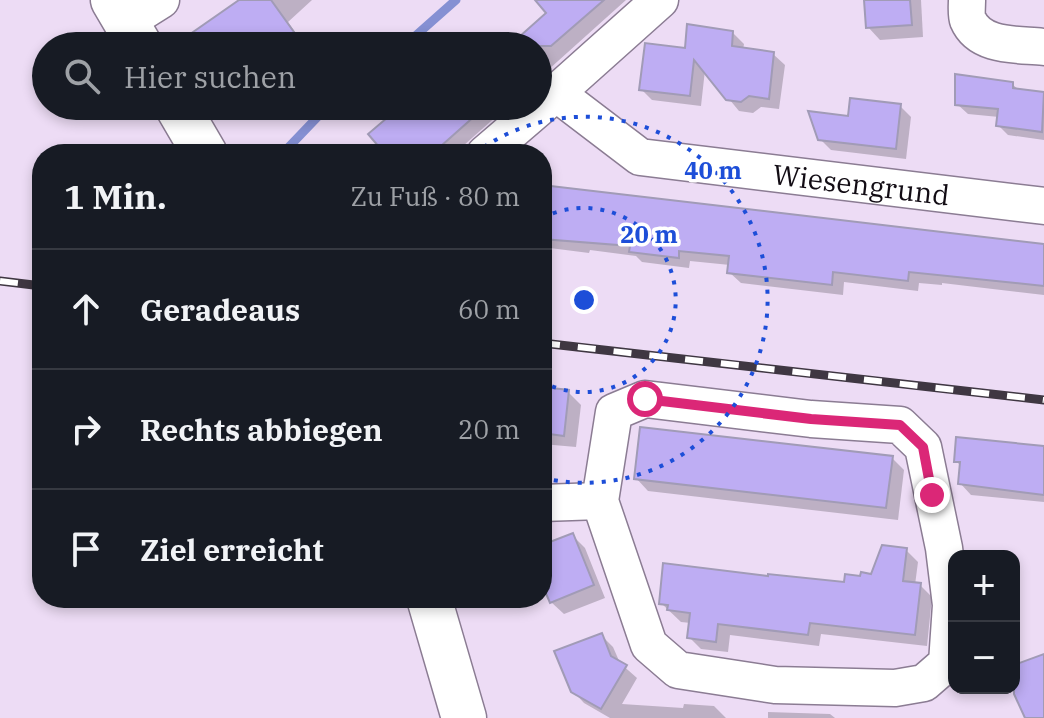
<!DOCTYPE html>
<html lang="de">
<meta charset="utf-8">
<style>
:root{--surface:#171b24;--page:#242831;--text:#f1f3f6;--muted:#9ea1a6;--line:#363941}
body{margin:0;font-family:"IBM Plex Serif",serif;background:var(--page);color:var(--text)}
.controls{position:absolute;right:24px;bottom:24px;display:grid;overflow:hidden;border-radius:16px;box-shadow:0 4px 12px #0003}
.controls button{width:72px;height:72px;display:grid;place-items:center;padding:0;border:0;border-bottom:2px solid var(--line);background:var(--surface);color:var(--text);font:40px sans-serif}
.stop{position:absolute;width:24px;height:24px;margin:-18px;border:6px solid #db2777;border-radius:50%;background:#fff}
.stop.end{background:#db2777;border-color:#fff;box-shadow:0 2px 8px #0008}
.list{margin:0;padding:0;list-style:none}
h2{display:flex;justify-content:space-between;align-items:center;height:104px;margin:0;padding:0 32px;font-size:34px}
h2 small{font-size:26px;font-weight:400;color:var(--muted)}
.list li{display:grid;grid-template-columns:52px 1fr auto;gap:24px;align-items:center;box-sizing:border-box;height:120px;padding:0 32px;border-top:2px solid var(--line)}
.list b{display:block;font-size:30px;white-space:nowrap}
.list em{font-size:26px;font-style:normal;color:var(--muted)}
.icon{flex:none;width:44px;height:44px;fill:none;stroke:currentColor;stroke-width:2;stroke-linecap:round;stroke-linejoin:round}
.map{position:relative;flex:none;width:1044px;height:718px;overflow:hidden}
.search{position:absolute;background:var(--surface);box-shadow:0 4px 12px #0003;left:32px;top:32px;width:520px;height:88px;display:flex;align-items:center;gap:20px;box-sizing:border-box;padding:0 28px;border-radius:44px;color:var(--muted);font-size:30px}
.panel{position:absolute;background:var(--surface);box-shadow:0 4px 12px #0003;left:32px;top:144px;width:520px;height:464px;border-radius:32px}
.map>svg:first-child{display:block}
.shadow{fill:#0003}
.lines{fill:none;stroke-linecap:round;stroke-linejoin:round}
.stream{stroke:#8590d3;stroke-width:9}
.building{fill:#beadf3;stroke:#a19bb6;stroke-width:2}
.street-casing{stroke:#8b7c93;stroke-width:39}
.secondary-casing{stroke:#8b7c93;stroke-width:47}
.street{stroke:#fff;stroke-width:36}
.secondary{stroke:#fff;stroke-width:44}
.rail-casing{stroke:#3f3742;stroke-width:9}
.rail{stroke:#fff;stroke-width:6;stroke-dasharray:18;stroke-linecap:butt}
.route{stroke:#db2777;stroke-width:10}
.ring{fill:none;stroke:#1d4ed8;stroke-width:4;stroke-dasharray:4 8}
.labels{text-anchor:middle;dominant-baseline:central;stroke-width:7;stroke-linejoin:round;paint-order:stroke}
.street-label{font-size:28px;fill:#120c14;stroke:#fff}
.centre{fill:#1d4ed8;stroke:#fff;stroke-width:4}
.ring-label{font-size:24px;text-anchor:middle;font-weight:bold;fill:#1d4ed8;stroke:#fff;stroke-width:7;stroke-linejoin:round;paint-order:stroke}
</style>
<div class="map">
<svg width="1044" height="718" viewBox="0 0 1044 718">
<rect width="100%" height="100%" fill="#eddcf5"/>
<!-- shadow -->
<g class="shadow">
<polygon points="242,0 312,0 288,22 305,46 196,46"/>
<polygon points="537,0 626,0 538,79 538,46 512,46 549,13"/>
<polygon points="866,0 921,0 923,37 880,40 868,27"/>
<polygon points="733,33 744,44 743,50 773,54 785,65 779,109 761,107 753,113 739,111 705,70 701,106 652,100 641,89 687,50"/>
<polygon points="1012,84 1019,90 1044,94 1044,140 1008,135 998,125 999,117 968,114 957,104"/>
<polygon points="404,106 508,106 454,154 388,154"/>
<polygon points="900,106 911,117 906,159 831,150 820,139 850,118"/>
<polygon points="542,187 1044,245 1044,295 942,283 942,285 919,283 918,291 844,282 843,295 741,283 729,272 730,265 690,261 689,268 642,262 636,256 590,250 589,253 542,247"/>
<polygon points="542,389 568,392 581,405 576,447 542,444"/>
<polygon points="1044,448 1044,502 971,495 960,483 962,467 956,461"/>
<polygon points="892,458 904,470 898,520 648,491 636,478"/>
<polygon points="572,535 585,548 605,598 564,614 551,602 542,578 542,547"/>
<polygon points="906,550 918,562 915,585 920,585 932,597 927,646 821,634 819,646 730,635 728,652 701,649 690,638 691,623 681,622 661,603 846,585 873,576"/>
<polygon points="601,635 613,647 620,663 637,678 622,704 683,708 684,704 714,706 726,718 610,718 584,703 572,690"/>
<polygon points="768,712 830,714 835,718 768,718"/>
</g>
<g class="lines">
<!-- stream -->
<g class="stream">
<polyline points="404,46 456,0"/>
<polyline points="284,152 328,106"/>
</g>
</g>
<!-- building -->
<g class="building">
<polygon points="239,0 271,0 304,46 173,46"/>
<polygon points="535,0 604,0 551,46 509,46 546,13"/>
<polygon points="864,0 910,0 912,25 866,28"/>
<polygon points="687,24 733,31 732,46 774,52 769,99 749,96 741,102 726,100 694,60 690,96 639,90 645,43 685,48"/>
<polygon points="955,74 1013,82 1013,88 1044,92 1042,132 996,126 998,109 955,105"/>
<polygon points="850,98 901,104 896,149 818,140 808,111 848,116"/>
<polygon points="401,106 486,106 432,154 385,154 368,134"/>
<polygon points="542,185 1044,244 1044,286 909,272 908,281 833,272 832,285 727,273 729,256 679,251 679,258 629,252 630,246 542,239"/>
<polygon points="542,387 569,390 564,436 542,433"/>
<polygon points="640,427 893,456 886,508 634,479"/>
<polygon points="956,437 1044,446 1044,495 958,484 960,462 954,462"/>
<polygon points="573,533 594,585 550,603 542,584 542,545"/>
<polygon points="882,545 907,548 903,581 921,583 915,635 810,623 808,635 718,624 716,642 687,638 690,613 667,610 668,605 659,604 663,563 768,576 768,574 844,582 845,574 860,576 861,572 871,574"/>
<polygon points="602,633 611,656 627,665 601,709 571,692 554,651"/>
<polygon points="1044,654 1044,718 1025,718 1014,694 1014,665"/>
</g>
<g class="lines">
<!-- street casing -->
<g class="street-casing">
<g id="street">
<path id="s1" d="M660 0 556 93 640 157 1044 206"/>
<path d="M967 0C967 5 966 15 968 20 980 48 1019 44 1044 47"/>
<polyline points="126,22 161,0"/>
<polyline points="485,154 556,93"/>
<polygon points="645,399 811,419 900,425 923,447 944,548 951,605 947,663 924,683 895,688 775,685 678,670 649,645 600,501 614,412"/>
<polyline points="542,503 600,501"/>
</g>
</g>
<!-- secondary casing -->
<g class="secondary-casing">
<g id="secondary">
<polyline points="113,0 140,46"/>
<polyline points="177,106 205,154"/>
<polyline points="429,598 464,718"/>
</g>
</g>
<!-- street -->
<use href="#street" class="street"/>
<!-- secondary -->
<use href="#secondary" class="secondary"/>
<!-- rail casing -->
<g class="rail-casing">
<g id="rail">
<polyline points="0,281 42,286"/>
<polyline points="542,343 1044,400"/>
</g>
</g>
<!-- rail -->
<use href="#rail" class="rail"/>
</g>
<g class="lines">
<!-- route -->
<polyline class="route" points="645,399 811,419 900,425 923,447 932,495"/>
</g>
<!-- distance rings -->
<g class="ring">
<path d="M542 218A92 92 0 1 1 542 382"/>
<path d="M474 154A183 183 0 1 1 543 478"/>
</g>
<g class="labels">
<!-- street labels -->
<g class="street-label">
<text stroke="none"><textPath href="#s1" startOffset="468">Wiesengrund</textPath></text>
</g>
</g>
<circle cx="584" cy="300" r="12" class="centre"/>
<g class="ring-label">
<text x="713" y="179">40 m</text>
<text x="649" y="243">20 m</text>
</g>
</svg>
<div class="controls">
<button>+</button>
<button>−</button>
</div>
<div class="stop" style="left:645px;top:399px"></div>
<div class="stop end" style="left:932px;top:495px"></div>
<div class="search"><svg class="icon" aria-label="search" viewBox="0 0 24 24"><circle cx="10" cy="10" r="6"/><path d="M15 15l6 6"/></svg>Hier suchen</div>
<section class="panel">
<h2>1 Min.<small>Zu Fuß · 80 m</small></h2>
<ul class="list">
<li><svg class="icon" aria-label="ahead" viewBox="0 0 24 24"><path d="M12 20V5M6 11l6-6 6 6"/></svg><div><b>Geradeaus</b></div><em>60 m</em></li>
<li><svg class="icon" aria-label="right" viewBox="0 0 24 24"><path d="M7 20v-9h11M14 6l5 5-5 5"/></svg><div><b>Rechts abbiegen</b></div><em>20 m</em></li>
<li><svg class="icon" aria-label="arrive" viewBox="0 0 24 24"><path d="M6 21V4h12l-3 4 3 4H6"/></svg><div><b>Ziel erreicht</b></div></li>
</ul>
</section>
</div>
